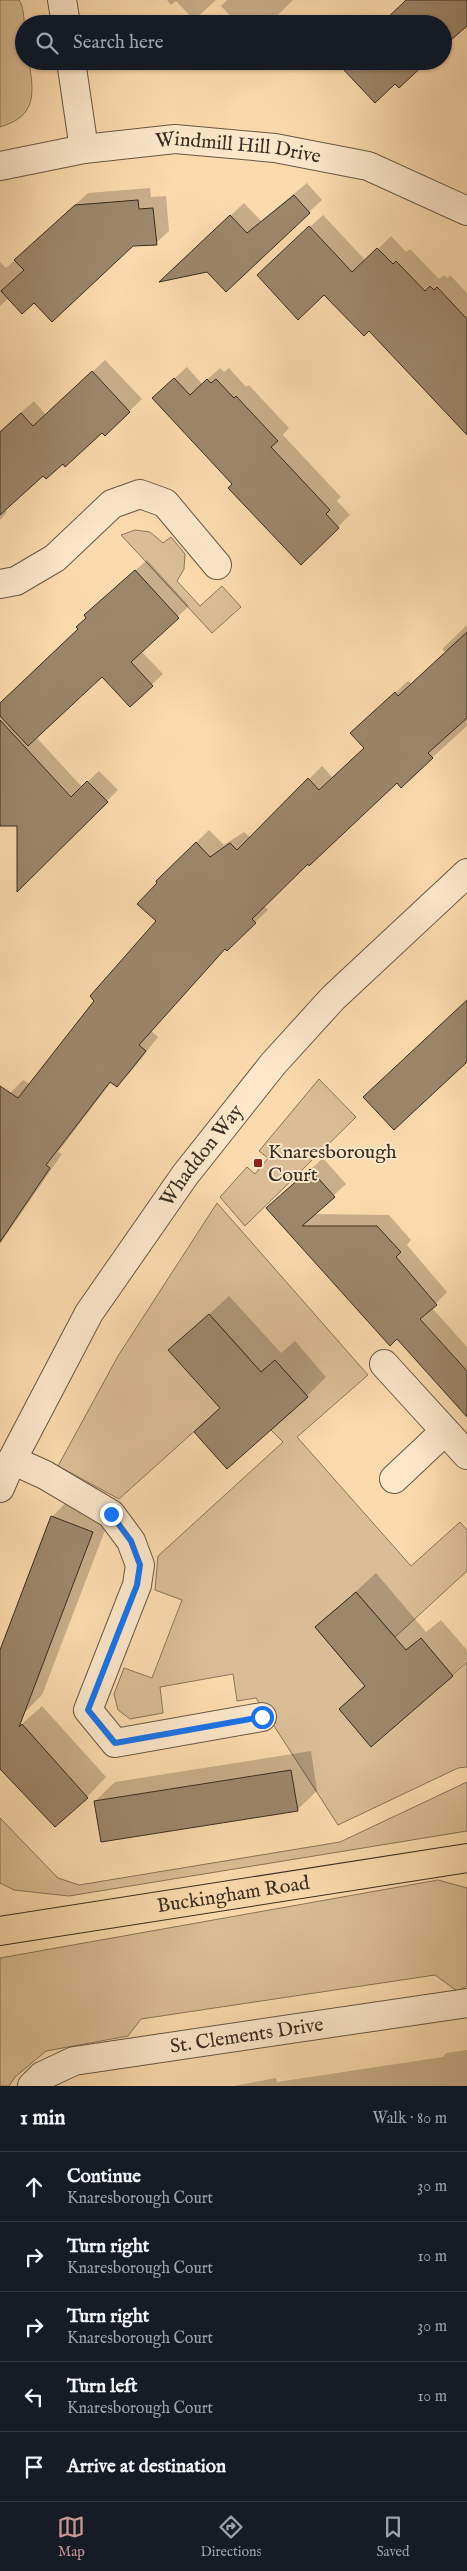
<!DOCTYPE html>
<meta charset="utf-8">
<style>
:root{--surface:#171b24;--page:#242831;--text:#f1f3f6;--muted:#9ea1a6;--line:#363941;--accent:#c59692}
body{margin:0;font-family:"IM FELL English",serif;background:var(--page);color:var(--text)}
.stop{position:absolute;width:15px;height:15px;margin:-11px;border:4px solid #1a73e8;border-radius:50%;background:#fff}
.stop.end{background:#1a73e8;border-color:#fff;box-shadow:0 1px 5px #0008}
.list{margin:0;padding:0;list-style:none}
h2{display:flex;justify-content:space-between;align-items:center;height:65px;margin:0;padding:0 20px;font-size:21px}
h2 small{font-size:16px;font-weight:400;color:var(--muted)}
.list li{display:grid;grid-template-columns:32px 1fr auto;gap:15px;align-items:center;box-sizing:border-box;height:70px;padding:0 20px;border-top:1px solid var(--line)}
.list b{display:block;font-size:19px;white-space:nowrap}
.list p{margin:0;font-size:16px;white-space:nowrap;color:var(--muted)}
.list em{font-size:16px;font-style:normal;color:var(--muted)}
.icon{flex:none;width:28px;height:28px;fill:none;stroke:currentColor;stroke-width:2;stroke-linecap:round;stroke-linejoin:round}
.map{position:relative;flex:none;width:467px;height:2086px;overflow:hidden}
.search{position:absolute;background:var(--surface);box-shadow:0 1px 4px #0004;left:15px;right:15px;top:15px;height:55px;display:flex;align-items:center;gap:12px;box-sizing:border-box;padding:0 18px;border-radius:28px;color:var(--muted);font-size:19px}
.sheet{height:415px;background:var(--surface)}
nav{display:flex;justify-content:space-around;align-items:center;box-sizing:border-box;height:70px;border-top:1px solid var(--line);background:var(--surface);font-size:14px;color:var(--muted)}
nav a{display:grid;justify-items:center;gap:2px}
nav .on{color:var(--accent)}
.map>svg:first-child{display:block}
.green{fill:#dabd96;stroke:#89755c}
.shadow{fill:#0003}
.building{fill:#9d876b;stroke:#382d23}
.lines{fill:none;stroke-linecap:round;stroke-linejoin:round}
.minor-casing{stroke:#695846;stroke-width:30}
.major-casing{stroke:#382d23;stroke-width:30}
.minor{stroke:#fce7ca;stroke-width:28}
.major{stroke:#fbdaad;stroke-width:28}
.route{stroke:#1a73e8;stroke-width:6}
.poi-dot{fill:#8f2418;stroke:#fce7ca;stroke-width:2}
.labels{text-anchor:middle;dominant-baseline:central;stroke-width:4;stroke-linejoin:round;paint-order:stroke}
.street-label{font-size:20px;fill:#382d23;stroke:#fce7ca}
.poi-label{font-size:20px;fill:#382d23;stroke:#fce7ca;text-anchor:start}
</style>
<div class="map">
<svg width="467" height="2086" viewBox="0 0 467 2086">
<rect width="100%" height="100%" fill="#fbdaad"/>
<filter id="stains"><feTurbulence type="fractalNoise" baseFrequency=".004" numOctaves="4"/><feColorMatrix values="0 0 0 0 .2 0 0 0 0 .09 0 0 0 0 .02 0 0 0 .5 -.17"/></filter>
<radialGradient id="worn" r=".72"><stop offset=".6" stop-color="#630" stop-opacity="0"/><stop offset="1" stop-color="#630" stop-opacity=".3"/></radialGradient>
<!-- green -->
<g class="green">
<path d="M0 0H19C27 11 24 46 24 61H29C34 94 37 116 0 127Z"/>
<polygon points="135,530 150,532 163,543 171,537 185,554 184,569 177,581 200,606 222,586 241,607 212,633 121,535"/>
<polygon points="319,1079 356,1117 245,1226 220,1197 247,1167 255,1174 268,1158 259,1151"/>
<polygon points="217,1203 368,1375 297,1437 411,1566 460,1522 467,1530 467,1571 395,1637 356,1592 315,1627 353,1672 375,1678 339,1709 371,1746 467,1662 467,1767 458,1768 338,1825 256,1698 237,1701 233,1674 160,1687 163,1713 130,1719 118,1710 114,1694 124,1668 152,1678 182,1600 155,1590 158,1556 283,1442 271,1430 308,1397 275,1360 241,1389 249,1358 209,1314 229,1400 119,1499 58,1466 118,1356"/>
<polygon points="467,1782 467,1831 69,1896 14,1890 0,1883 0,1818 58,1878 79,1885 340,1842"/>
<polygon points="438,1880 467,1888 467,1986 457,1991 435,1975 141,2019 128,2036 46,2051 15,2077 9,2086 0,2086 0,1958"/>
</g>
<!-- shadow -->
<g class="shadow">
<polygon points="167,0 216,0 194,20 176,1 171,5"/>
<polygon points="227,0 293,0 269,24 238,24 221,6"/>
<polygon points="307,183 322,200 309,212 207,271 173,269 244,203 261,221"/>
<polygon points="150,188 151,197 166,196 169,231 156,243 133,245 34,301 9,298 0,306 0,262 6,268 88,193"/>
<polygon points="323,215 366,261 391,236 406,252 410,249 439,279 444,275 448,278 450,275 467,293 467,411 324,293 271,263"/>
<polygon points="105,360 142,399 105,434 102,431 63,462 43,474 4,509 7,512 0,520 0,431 34,401 46,415"/>
<polygon points="187,367 202,384 220,368 224,372 229,368 246,387 249,385 289,428 283,435 341,497 337,501 350,515 301,563 234,484 166,386"/>
<polygon points="147,560 189,606 141,651 163,674 130,705 102,676 36,737 82,787 99,771 118,790 19,889 19,824 0,824 0,704 79,628 97,604"/>
<polygon points="467,625 467,726 401,786 397,781 308,862 264,906 268,910 227,949 225,948 151,1031 158,1037 130,1073 117,1086 112,1081 58,1152 62,1154 0,1244 0,1108 10,1093 23,1080 30,1084 157,921 170,868 209,830 224,845 244,832 251,838 322,766 333,778 365,747 365,720 408,681 412,684 446,653 442,649"/>
<polygon points="323,1158 346,1184 313,1214 389,1215 411,1240 407,1245 447,1292 432,1308 467,1347 467,1415 398,1337 390,1344 280,1197"/>
<polygon points="229,1296 281,1353 295,1341 326,1377 307,1396 196,1432 221,1407 170,1350"/>
<polygon points="71,1497 112,1512 42,1695 23,1714 0,1706 0,1654 52,1517"/>
<polygon points="376,1573 426,1632 441,1620 467,1650 467,1661 372,1745 340,1709 366,1684 317,1627"/>
<polygon points="42,1706 106,1777 87,1797 0,1764 0,1744"/>
<polygon points="311,1751 317,1791 297,1810 95,1801 115,1782"/>
<polygon points="467,2050 467,2086 234,2086 276,2078 277,2082 443,2057 446,2053"/>
</g>
<!-- building -->
<g class="building">
<polygon points="406,0 467,0 467,26 443,47 443,24 381,24"/>
<polygon points="343,61 428,61 399,88 395,84 375,103 342,68 346,64"/>
<polygon points="294,195 310,213 226,292 207,272 159,282 230,215 247,233"/>
<polygon points="138,200 139,209 153,208 157,245 133,246 52,322 34,303 22,314 1,291 24,270 14,260 75,205"/>
<polygon points="309,226 352,272 377,248 393,264 396,261 425,291 430,286 434,290 437,287 467,319 467,435 369,331 364,336 324,295 298,320 257,275"/>
<polygon points="92,371 130,412 105,436 102,433 65,467 63,464 46,479 43,476 0,515 0,432 21,413 33,426"/>
<polygon points="174,378 190,395 207,379 211,383 216,379 234,398 236,396 278,441 271,447 330,510 326,514 339,528 301,565 228,488 232,484 152,398"/>
<polygon points="135,570 179,618 131,662 153,686 130,707 102,677 28,746 0,716 0,703 78,629 76,627 86,618 84,615"/>
<polygon points="467,632 467,718 428,753 433,758 401,788 397,783 309,866 308,864 252,919 256,923 227,951 225,949 139,1045 146,1051 117,1087 110,1082 46,1165 50,1168 0,1242 0,1086 18,1098 94,1001 90,996 156,921 137,904 157,883 156,881 196,842 210,857 230,843 237,850 308,778 319,790 364,748 350,733 395,692 398,696"/>
<polygon points="0,720 71,797 87,781 108,802 17,892 17,826 0,826"/>
<polygon points="467,1000 467,1062 394,1130 363,1097"/>
<polygon points="310,1169 335,1197 302,1226 377,1226 401,1252 396,1257 437,1305 420,1319 467,1371 467,1417 397,1339 390,1346 266,1208"/>
<polygon points="209,1314 261,1372 275,1360 308,1397 227,1469 194,1432 220,1408 168,1350"/>
<polygon points="51,1516 93,1532 19,1727 22,1724 88,1798 55,1827 0,1769 0,1650"/>
<polygon points="356,1592 406,1650 421,1638 453,1676 371,1747 339,1709 365,1686 315,1627"/>
<polygon points="291,1770 298,1811 101,1842 94,1801"/>
</g>
<g class="lines">
<!-- minor casing -->
<g class="minor-casing">
<g id="minor">
<polyline points="62,0 66,24"/>
<polyline points="71,61 84,149"/>
<path id="s1" d="M0 166 84 149 175 139 275 148 368 166 467 211"/>
<polyline points="0,584 16,581 55,558 112,504 140,494 165,503 217,565"/>
<polyline points="384,1364 467,1455"/>
<polyline points="12,1460 45,1475 111,1514 131,1541 140,1565 137,1585 88,1710 115,1743 262,1717"/>
<polyline points="394,1479 445,1431"/>
<path id="s2" d="M0 1488 12 1460 89 1313 185 1175 273 1064 333 998 467 873"/>
<path id="s3" d="M32 2086 42 2076 74 2061 467 2003"/>
</g>
</g>
<!-- major casing -->
<g class="major-casing">
<g id="major">
<path id="s4" d="M0 1931 467 1858"/>
</g>
</g>
<!-- minor -->
<use href="#minor" class="minor"/>
<!-- major -->
<use href="#major" class="major"/>
</g>
<g class="lines">
<!-- route -->
<polyline class="route" points="111,1514 131,1541 140,1565 137,1585 88,1710 115,1743 262,1717"/>
</g>
<!-- markers -->
<rect class="poi-dot" x="253" y="1158" width="10" height="10" rx="2.5"/>
<g class="labels">
<!-- street labels -->
<g class="street-label">
<text stroke="none"><textPath href="#s1" startOffset="241">Windmill Hill Drive</textPath></text>
<text stroke="none"><textPath href="#s2" startOffset="390">Whaddon Way</textPath></text>
<text stroke="none"><textPath href="#s4" startOffset="236">Buckingham Road</textPath></text>
<text stroke="none"><textPath href="#s3" startOffset="224">St. Clements Drive</textPath></text>
</g>
<!-- poi labels -->
<g class="poi-label">
<text x="268" y="1152">Knaresborough<tspan x="268" dy="23">Court</tspan></text>
</g>
</g>
<rect width="100%" height="100%" filter="url(#stains)"/>
<rect width="100%" height="100%" fill="url(#worn)"/>
</svg>
<div class="stop" style="left:262px;top:1717px"></div>
<div class="stop end" style="left:111px;top:1514px"></div>
<div class="search"><svg class="icon" aria-label="search" viewBox="0 0 24 24"><circle cx="10" cy="10" r="6"/><path d="M15 15l6 6"/></svg>Search here</div>
</div>
<section class="sheet">
<h2>1 min<small>Walk · 80 m</small></h2>
<ul class="list">
<li><svg class="icon" aria-label="ahead" viewBox="0 0 24 24"><path d="M12 20V5M6 11l6-6 6 6"/></svg><div><b>Continue</b><p>Knaresborough Court</p></div><em>30 m</em></li>
<li><svg class="icon" aria-label="right" viewBox="0 0 24 24"><path d="M7 20v-9h11M14 6l5 5-5 5"/></svg><div><b>Turn right</b><p>Knaresborough Court</p></div><em>10 m</em></li>
<li><svg class="icon" aria-label="right" viewBox="0 0 24 24"><path d="M7 20v-9h11M14 6l5 5-5 5"/></svg><div><b>Turn right</b><p>Knaresborough Court</p></div><em>30 m</em></li>
<li><svg class="icon" aria-label="left" viewBox="0 0 24 24"><path d="M17 20v-9H6M10 6l-5 5 5 5"/></svg><div><b>Turn left</b><p>Knaresborough Court</p></div><em>10 m</em></li>
<li><svg class="icon" aria-label="arrive" viewBox="0 0 24 24"><path d="M6 21V4h12l-3 4 3 4H6"/></svg><div><b>Arrive at destination</b></div></li>
</ul>
</section>
<nav>
<a class="on"><svg class="icon" aria-label="map" viewBox="0 0 24 24"><path d="M3 6l6-2 6 2 6-2v14l-6 2-6-2-6 2zM9 4v14M15 6v14"/></svg>Map</a>
<a><svg class="icon" aria-label="directions" viewBox="0 0 24 24"><path d="M12 3l9 9-9 9-9-9zM9 14v-3h6M13 9l2 2-2 2"/></svg>Directions</a>
<a><svg class="icon" aria-label="saved" viewBox="0 0 24 24"><path d="M7 4h10v16l-5-4-5 4z"/></svg>Saved</a>
</nav>
